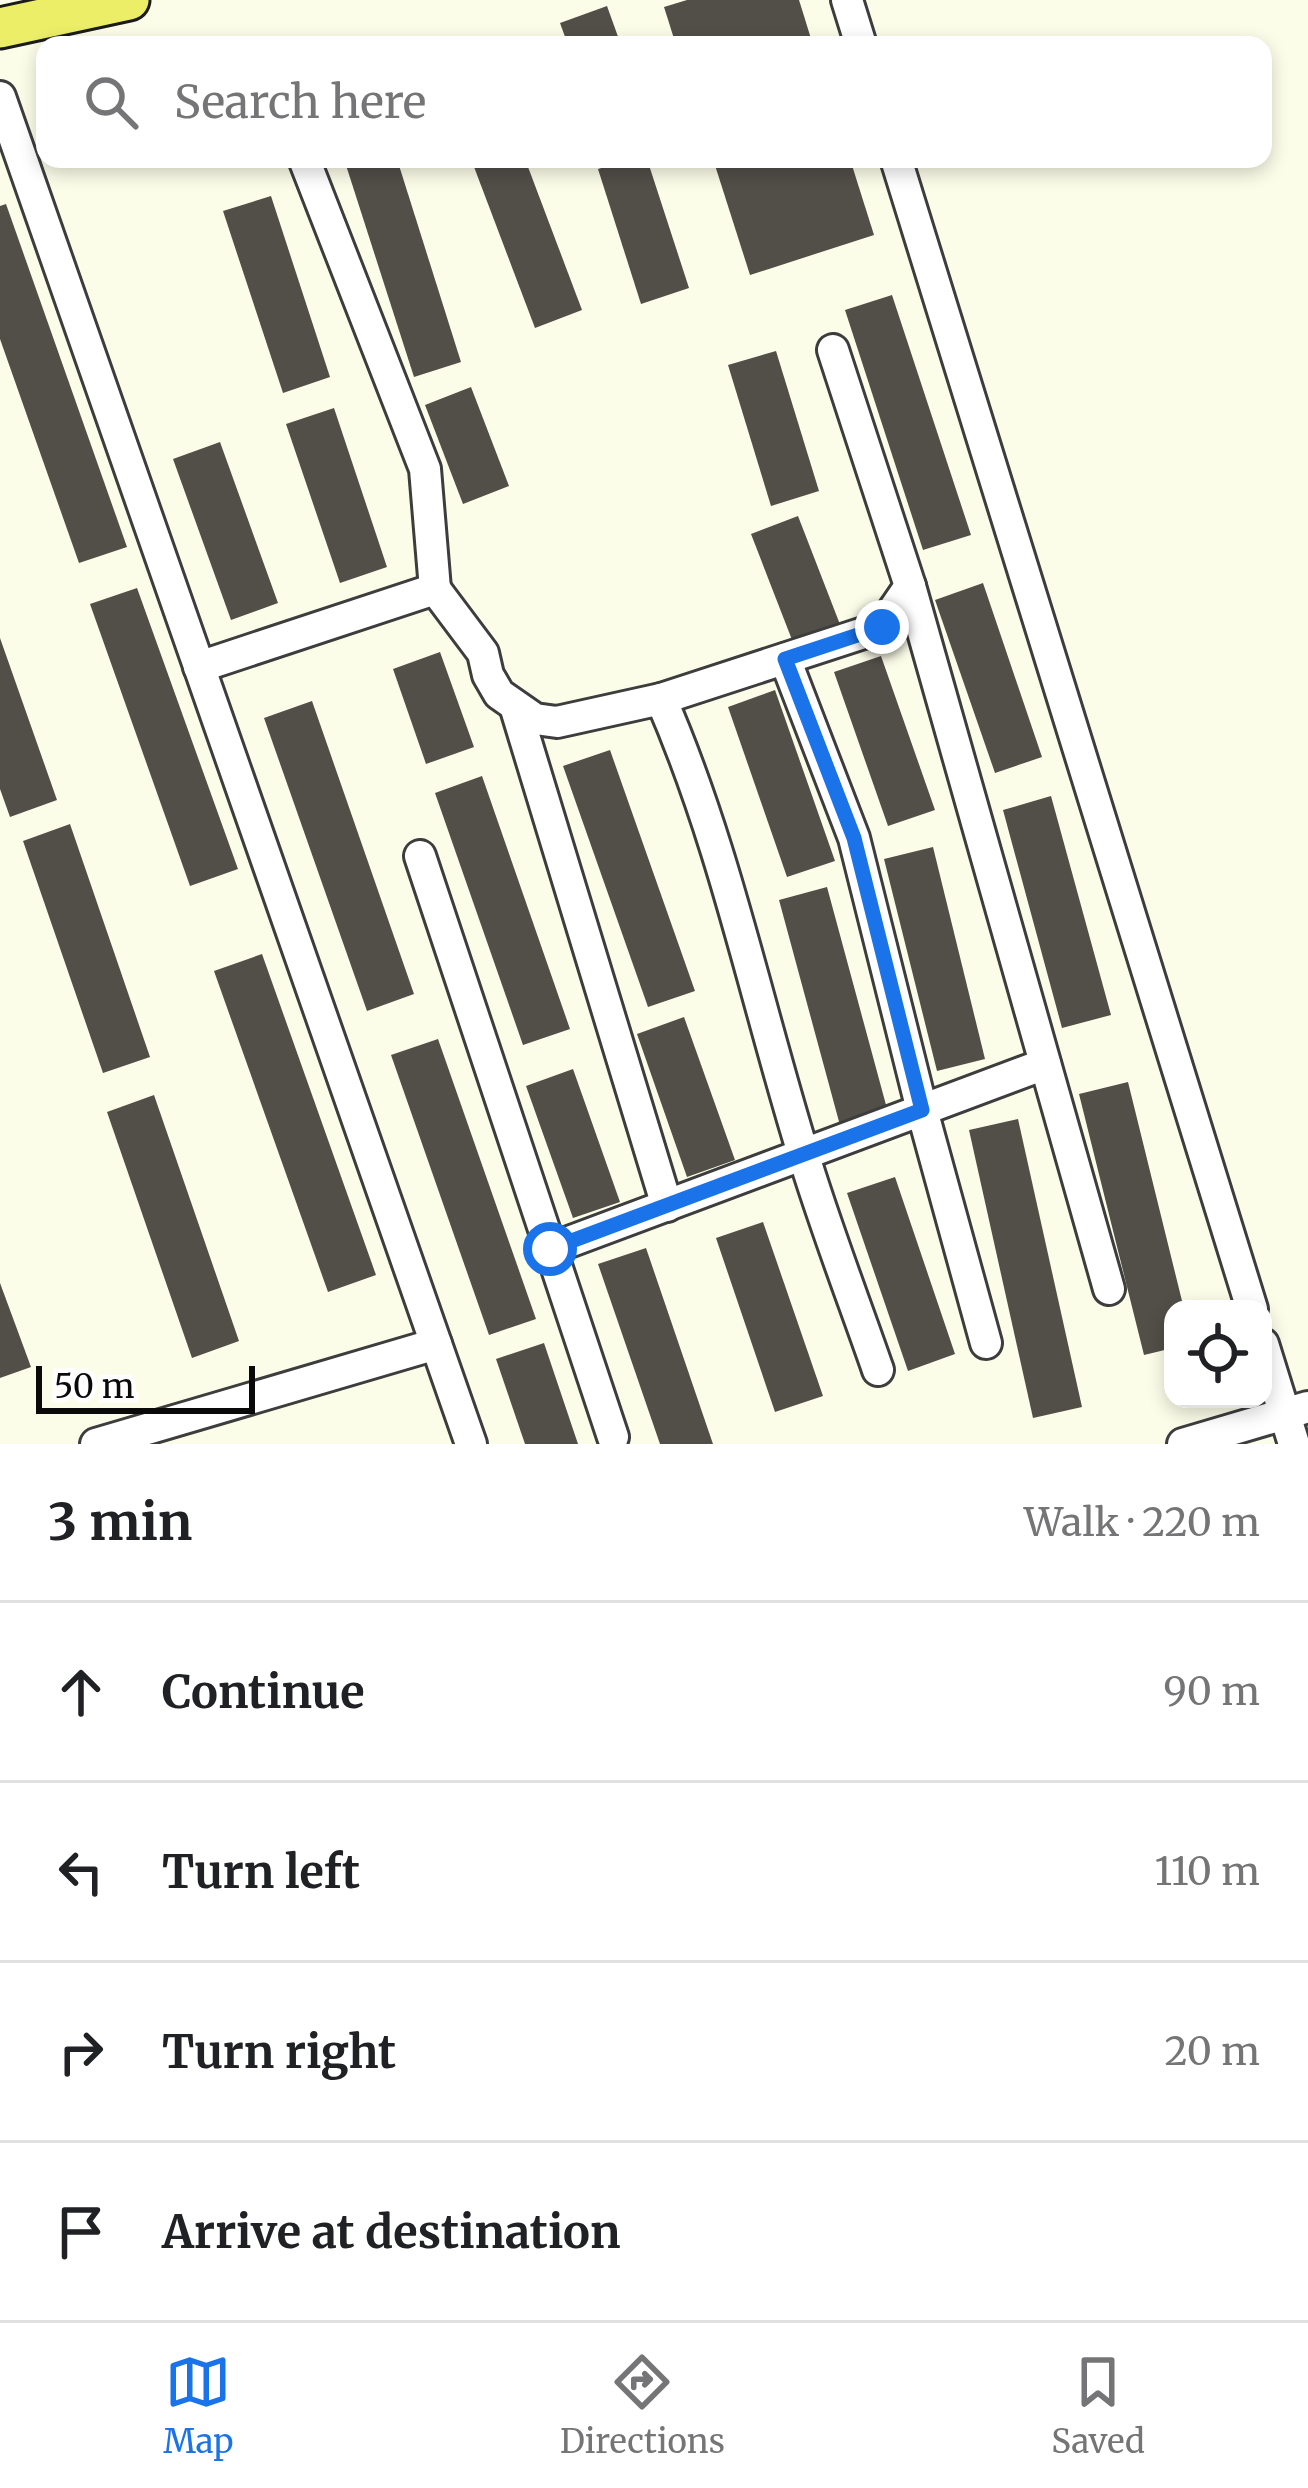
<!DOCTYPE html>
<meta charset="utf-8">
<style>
:root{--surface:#fff;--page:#f6f6f6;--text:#202124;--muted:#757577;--line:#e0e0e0;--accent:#1a73e8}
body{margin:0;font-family:Merriweather,serif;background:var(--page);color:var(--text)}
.controls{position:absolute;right:36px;bottom:36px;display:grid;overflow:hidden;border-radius:24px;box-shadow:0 6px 18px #0003}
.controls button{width:108px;height:108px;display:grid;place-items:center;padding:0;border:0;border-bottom:3px solid var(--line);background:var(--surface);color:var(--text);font:60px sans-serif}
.scale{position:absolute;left:36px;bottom:30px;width:219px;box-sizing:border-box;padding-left:12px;border:6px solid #0a0a0a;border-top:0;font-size:33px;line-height:42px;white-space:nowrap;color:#0a0a0a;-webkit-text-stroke:9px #fff;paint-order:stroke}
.stop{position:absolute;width:36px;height:36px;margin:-27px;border:9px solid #1a73e8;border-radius:50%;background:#fff}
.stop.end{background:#1a73e8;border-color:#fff;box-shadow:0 3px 12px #0008}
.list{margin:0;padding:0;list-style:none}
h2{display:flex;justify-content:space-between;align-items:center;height:156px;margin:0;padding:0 48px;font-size:51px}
h2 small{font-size:39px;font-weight:400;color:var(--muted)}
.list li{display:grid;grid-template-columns:78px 1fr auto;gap:36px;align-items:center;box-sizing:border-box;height:180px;padding:0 48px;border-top:3px solid var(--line)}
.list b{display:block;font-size:45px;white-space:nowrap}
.list em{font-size:39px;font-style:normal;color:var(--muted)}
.icon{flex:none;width:66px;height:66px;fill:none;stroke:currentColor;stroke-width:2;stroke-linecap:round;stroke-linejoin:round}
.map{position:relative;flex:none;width:1308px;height:1444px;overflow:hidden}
.search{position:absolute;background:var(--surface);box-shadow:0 6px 18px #0003;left:36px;right:36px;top:36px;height:132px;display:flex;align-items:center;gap:30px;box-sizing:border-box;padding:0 42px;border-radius:24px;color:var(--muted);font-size:45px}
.sheet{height:876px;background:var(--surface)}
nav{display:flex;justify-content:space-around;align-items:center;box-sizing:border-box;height:168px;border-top:3px solid var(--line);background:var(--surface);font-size:33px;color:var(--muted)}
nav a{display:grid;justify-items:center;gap:6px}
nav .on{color:var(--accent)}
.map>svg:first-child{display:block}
.building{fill:#524e48}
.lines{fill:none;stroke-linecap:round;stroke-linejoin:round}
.minor-casing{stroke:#3d3d3d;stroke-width:36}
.major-casing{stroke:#1b1b1b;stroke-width:45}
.minor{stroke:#fff;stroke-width:30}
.major{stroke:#ecee68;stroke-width:39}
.route{stroke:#1a73e8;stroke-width:15}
</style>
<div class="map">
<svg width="1308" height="1444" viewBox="0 0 1308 1444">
<rect width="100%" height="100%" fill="#fcfde9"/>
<!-- building -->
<g class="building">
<polygon points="687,0 799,0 813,45 676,45 664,7"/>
<polygon points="607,6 621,45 568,45 560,23"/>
<polygon points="344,159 397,159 461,362 414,377"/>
<polygon points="471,159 525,159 582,310 535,328"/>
<polygon points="631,159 647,159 689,288 641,304 598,169"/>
<polygon points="713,159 850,159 874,235 750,275"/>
<polygon points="271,196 330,377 283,393 223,211"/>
<polygon points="6,204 127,547 79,563 0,339 0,206"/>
<polygon points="892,295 971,535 923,550 845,310"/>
<polygon points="776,351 819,491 771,506 728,365"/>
<polygon points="471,387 509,486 463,504 425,405"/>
<polygon points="334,408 387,567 340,583 286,424"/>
<polygon points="220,442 278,603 231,620 173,459"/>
<polygon points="798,516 841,627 794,645 751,534"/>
<polygon points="983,583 1042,757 995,773 935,600"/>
<polygon points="137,588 238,869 190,886 90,604"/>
<polygon points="0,638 57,800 10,817 0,789"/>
<polygon points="440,652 474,747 426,764 393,669"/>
<polygon points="881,656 935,810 888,826 834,672"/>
<polygon points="775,690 835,861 787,877 728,707"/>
<polygon points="312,701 414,994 367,1011 264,718"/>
<polygon points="610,750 695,991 648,1007 563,766"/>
<polygon points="482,776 570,1029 523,1045 435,793"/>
<polygon points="1051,796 1111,1015 1062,1028 1003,810"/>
<polygon points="70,824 150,1057 103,1073 23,841"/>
<polygon points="933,847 985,1059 937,1071 884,859"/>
<polygon points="827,887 889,1116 841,1129 779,900"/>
<polygon points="262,954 376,1275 328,1292 214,971"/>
<polygon points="684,1017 735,1160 687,1177 637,1034"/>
<polygon points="438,1039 536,1319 489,1335 391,1055"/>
<polygon points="573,1069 620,1202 573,1218 526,1086"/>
<polygon points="1128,1082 1184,1309 1173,1309 1173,1348 1144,1355 1079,1094"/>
<polygon points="154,1095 239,1341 192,1358 107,1112"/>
<polygon points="1018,1119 1082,1407 1033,1418 969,1130"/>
<polygon points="895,1177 955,1354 908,1371 847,1193"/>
<polygon points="763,1222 823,1396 775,1412 716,1238"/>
<polygon points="646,1248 713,1444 660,1444 598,1264"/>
<polygon points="0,1283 31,1367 0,1378"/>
<polygon points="544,1343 578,1444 525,1444 496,1359"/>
</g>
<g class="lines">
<!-- minor casing -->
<g class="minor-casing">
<g id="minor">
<polyline points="847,0 861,45"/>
<polyline points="0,97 471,1444"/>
<polyline points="304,159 425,469 435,589"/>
<polyline points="896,159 1252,1309"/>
<polyline points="910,586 1109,1289"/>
<polyline points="785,659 854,838 922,1110 986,1343"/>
<polyline points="199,667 435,589 483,653 488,675 499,694 535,719 557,722 661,699 882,627 910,586 833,350"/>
<path d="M661 699C725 846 756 1001 803 1153 825 1226 853 1298 878 1370"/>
<polyline points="516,709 667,1206"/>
<polyline points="420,856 613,1437"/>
<polyline points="550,1249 1045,1064"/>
<polyline points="1263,1344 1294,1444"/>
<polyline points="96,1444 436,1344"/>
<polyline points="1183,1444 1308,1407"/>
</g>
</g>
<!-- major casing -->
<g class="major-casing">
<polyline id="major" points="0,28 129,0"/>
</g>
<!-- minor -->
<use href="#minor" class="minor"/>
<!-- major -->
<use href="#major" class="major"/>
</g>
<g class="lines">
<!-- route -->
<polyline class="route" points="550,1249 922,1110 854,838 785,659 882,627"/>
</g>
</svg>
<div class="controls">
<button><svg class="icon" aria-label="locate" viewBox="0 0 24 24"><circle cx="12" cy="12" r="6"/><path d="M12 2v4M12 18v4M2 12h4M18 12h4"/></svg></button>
</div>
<div class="scale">50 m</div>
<div class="stop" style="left:550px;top:1249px"></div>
<div class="stop end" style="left:882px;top:627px"></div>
<div class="search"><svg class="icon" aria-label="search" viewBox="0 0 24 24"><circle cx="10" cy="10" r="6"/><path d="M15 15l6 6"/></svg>Search here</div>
</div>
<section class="sheet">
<h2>3 min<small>Walk · 220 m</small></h2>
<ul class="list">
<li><svg class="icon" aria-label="ahead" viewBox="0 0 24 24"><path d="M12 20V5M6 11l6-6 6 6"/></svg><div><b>Continue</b></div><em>90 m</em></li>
<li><svg class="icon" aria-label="left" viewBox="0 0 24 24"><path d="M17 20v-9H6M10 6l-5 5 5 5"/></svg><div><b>Turn left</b></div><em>110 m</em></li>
<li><svg class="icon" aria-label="right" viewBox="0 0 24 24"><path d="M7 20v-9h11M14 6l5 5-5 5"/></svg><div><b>Turn right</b></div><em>20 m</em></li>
<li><svg class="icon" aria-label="arrive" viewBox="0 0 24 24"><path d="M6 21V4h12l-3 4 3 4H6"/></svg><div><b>Arrive at destination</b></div></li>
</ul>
</section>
<nav>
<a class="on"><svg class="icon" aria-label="map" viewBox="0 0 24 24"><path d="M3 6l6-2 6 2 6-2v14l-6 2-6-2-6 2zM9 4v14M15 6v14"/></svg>Map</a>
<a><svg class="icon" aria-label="directions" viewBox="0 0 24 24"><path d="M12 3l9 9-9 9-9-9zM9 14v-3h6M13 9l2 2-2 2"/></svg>Directions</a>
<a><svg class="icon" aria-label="saved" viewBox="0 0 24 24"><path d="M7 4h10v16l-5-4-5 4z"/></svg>Saved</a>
</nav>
